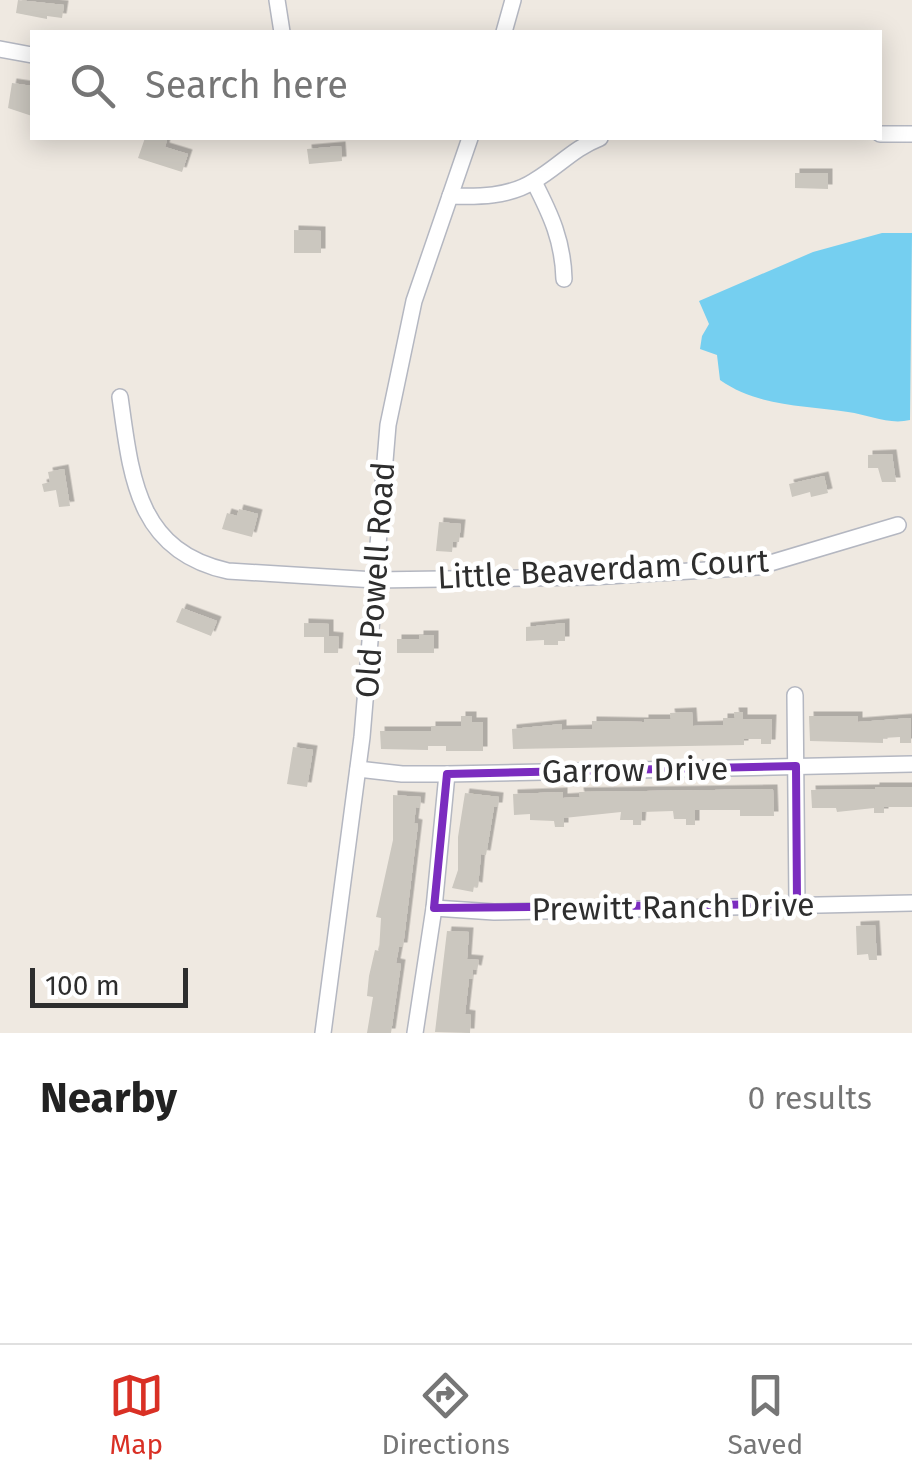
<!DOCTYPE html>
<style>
:root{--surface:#fff;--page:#f2f2f2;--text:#222;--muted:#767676;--line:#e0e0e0;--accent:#d93025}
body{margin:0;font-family:"Fira Sans",sans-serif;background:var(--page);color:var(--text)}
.scale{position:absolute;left:30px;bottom:25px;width:158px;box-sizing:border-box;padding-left:10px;border:5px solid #2e2e2e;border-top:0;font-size:28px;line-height:35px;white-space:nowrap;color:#2e2e2e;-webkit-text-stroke:8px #fff;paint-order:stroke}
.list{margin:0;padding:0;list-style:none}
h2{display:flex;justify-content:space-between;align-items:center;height:130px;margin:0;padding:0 40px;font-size:42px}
h2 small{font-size:32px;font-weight:400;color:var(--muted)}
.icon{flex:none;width:55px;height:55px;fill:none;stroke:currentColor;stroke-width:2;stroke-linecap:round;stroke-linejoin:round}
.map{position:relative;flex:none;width:912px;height:1033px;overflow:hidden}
.search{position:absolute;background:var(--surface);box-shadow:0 5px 25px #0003;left:30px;right:30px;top:30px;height:110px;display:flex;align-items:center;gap:25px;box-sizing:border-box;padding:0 35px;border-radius:0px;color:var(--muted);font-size:38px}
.sheet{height:310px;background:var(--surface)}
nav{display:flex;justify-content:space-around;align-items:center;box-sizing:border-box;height:140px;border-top:2px solid var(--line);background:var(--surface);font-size:28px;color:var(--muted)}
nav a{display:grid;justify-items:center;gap:5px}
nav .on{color:var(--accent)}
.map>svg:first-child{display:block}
.water{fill:#75cff0}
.building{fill:#cbc7bf;filter:url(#shadow)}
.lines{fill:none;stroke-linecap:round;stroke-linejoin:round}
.minor-casing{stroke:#b4b7c1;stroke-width:18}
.minor{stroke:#fff;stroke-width:15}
.marked{fill:none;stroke:#7b2cbf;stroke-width:8;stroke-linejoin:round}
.labels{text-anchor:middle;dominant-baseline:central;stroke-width:9;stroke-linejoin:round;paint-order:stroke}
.street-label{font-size:32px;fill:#2e2e2e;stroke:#fff}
</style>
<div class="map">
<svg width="912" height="1033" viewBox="0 0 912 1033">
<defs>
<filter id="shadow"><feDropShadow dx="4.5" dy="-4.5" stdDeviation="0" flood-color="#0004"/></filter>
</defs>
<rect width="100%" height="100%" fill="#efe9e1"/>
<!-- water -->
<path class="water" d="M882 233H912L910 420C889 425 869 415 848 412 805 405 758 407 720 380L717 355 700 349 702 336 709 324 699 301 813 252Z"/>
<!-- building -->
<g class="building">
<polygon points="18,0 64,5 62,18 47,16 47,19 16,13"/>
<polygon points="12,83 32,86 32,116 8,108"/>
<polygon points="145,138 167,140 165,147 188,154 182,172 138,158"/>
<polygon points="341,146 342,161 309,164 307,149"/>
<polygon points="795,173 828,173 828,189 795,188"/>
<polygon points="294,230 321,231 321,253 294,253"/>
<polygon points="892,454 896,482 882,482 878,468 868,468 868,455"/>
<polygon points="64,469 70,506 59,507 56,490 44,492 42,484 50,482 48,472"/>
<polygon points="824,476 828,493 811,497 810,492 792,497 789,484"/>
<polygon points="239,509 258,514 252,537 222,529 227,513 237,516"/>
<polygon points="439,522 461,524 459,542 453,542 452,552 436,551"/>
<polygon points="182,608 217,621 211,636 176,622"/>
<polygon points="304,623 329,624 329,636 339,637 338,653 324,653 324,637 304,637"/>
<polygon points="565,623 565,641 558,641 558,645 544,645 544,640 526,641 526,627"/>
<polygon points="419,635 434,635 434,653 397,653 397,639 419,639"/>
<polygon points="692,712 693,726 723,725 723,718 735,718 734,712 743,712 743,719 772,719 771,744 761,744 761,739 744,739 744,745 513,749 512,729 562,724 562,730 592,729 592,721 644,722 644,719 671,719 670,713"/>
<polygon points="461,716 472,716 472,722 483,722 483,751 446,751 446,746 428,746 428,750 381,749 380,731 431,731 431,726 461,726"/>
<polygon points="809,716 858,716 858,722 911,718 911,743 900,743 900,737 883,738 883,743 810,741"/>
<polygon points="293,747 313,750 307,787 287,784"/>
<polygon points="875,787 912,787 912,807 884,807 884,813 874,813 874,808 837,812 836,808 812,808 811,790 875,789"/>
<polygon points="773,789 774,816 740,816 740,810 695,810 695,825 686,825 686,819 674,819 673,811 642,812 641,825 633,825 633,820 620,820 621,812 564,818 564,827 555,827 554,821 530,820 530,814 514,815 513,794 563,792 563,798 580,797 579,792"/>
<polygon points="465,793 499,797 498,807 494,807 486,855 481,854 478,887 474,886 473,892 452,888 458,870 458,837"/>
<polygon points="393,795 421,797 420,808 416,807 414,823 418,824 403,947 399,947 396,963 401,964 391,1033 367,1033 373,997 367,996 369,976 375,950 379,951 381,918 376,917 393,840"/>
<polygon points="875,925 877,960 869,960 868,954 857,955 856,926"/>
<polygon points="447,931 469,932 467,959 479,960 477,970 473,969 472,979 469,979 465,1014 471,1015 470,1033 435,1032"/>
</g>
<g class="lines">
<!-- minor casing -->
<g class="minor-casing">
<g id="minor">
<polyline points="277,0 282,32"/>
<polyline points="504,32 513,0"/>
<polyline points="0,49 32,55"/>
<polyline points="880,134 912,134"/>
<path d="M534 182C551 215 563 241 564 279"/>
<path d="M450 196C478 197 509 197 534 181 558 167 574 148 600 138"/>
<path d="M120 397C131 475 136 551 228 571L375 580 590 577 757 567 898 525"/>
<polyline points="795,695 797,904"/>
<polyline points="358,769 402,774 447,774 912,764"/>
<polyline points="434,908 494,912 912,903"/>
<polyline points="323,1033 362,737 388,425 414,301 470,138"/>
<polyline points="415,1033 434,908 447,774"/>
</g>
</g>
<!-- minor -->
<use href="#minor" class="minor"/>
</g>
<!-- marked area -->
<path class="marked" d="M796 766 797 904 434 908 447 774Z"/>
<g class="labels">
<!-- street labels -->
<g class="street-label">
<text transform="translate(603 569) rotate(-3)">Little Beaverdam Court</text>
<text transform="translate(375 580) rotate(-86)">Old Powell Road</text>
<text transform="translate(635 770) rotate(-1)">Garrow Drive</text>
<text transform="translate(673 907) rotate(-1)">Prewitt Ranch Drive</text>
</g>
</g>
</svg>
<div class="scale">100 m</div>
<div class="search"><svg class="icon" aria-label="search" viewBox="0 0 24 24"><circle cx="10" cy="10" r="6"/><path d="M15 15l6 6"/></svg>Search here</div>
</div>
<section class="sheet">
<h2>Nearby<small>0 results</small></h2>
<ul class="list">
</ul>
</section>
<nav>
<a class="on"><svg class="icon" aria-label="map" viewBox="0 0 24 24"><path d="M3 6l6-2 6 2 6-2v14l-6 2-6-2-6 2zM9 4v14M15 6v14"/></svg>Map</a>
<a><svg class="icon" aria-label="directions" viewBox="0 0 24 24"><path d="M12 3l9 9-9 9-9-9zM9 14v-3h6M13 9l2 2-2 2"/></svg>Directions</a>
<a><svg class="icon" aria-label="saved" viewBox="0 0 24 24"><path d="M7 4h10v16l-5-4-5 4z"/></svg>Saved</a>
</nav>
